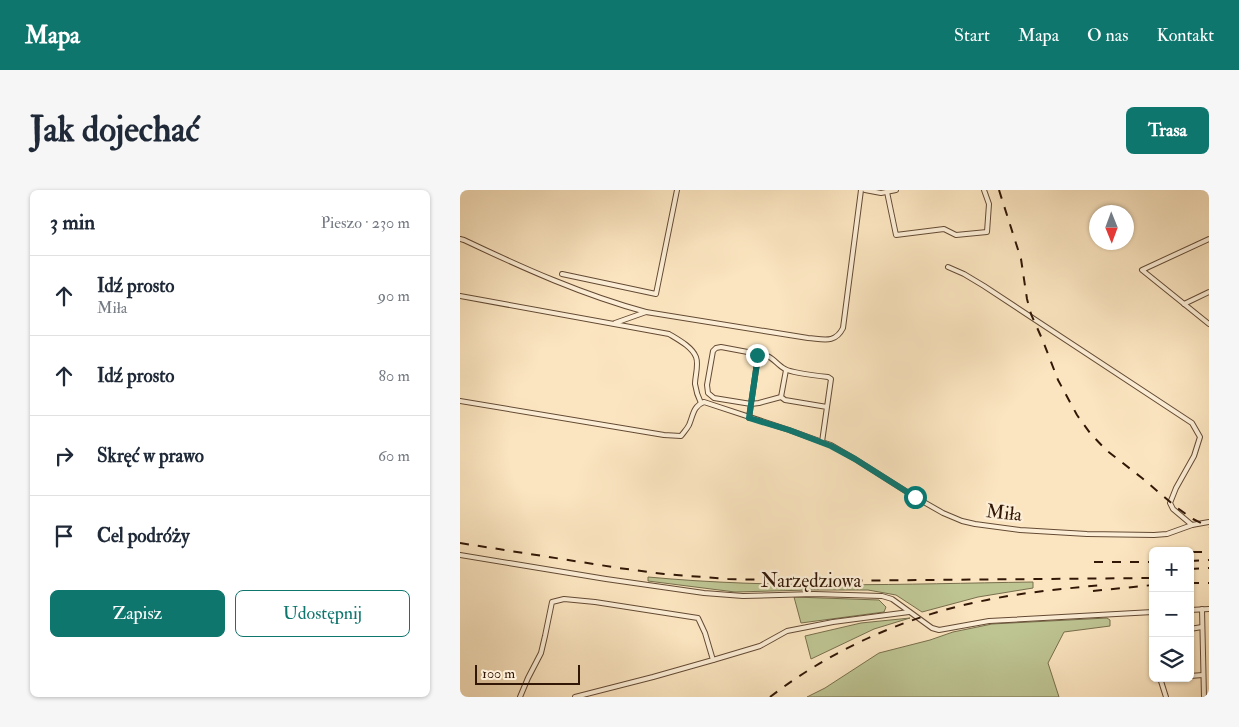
<!DOCTYPE html>
<html lang="pl">
<meta charset="utf-8">
<style>
:root{--surface:#fff;--page:#f6f6f7;--text:#1f2937;--muted:#747a83;--line:#e0e1e3;--accent:#0f766e}
body{margin:0;font-family:"IM FELL Double Pica",serif;background:var(--page);color:var(--text)}
.controls{position:absolute;right:15px;bottom:15px;display:grid;overflow:hidden;border-radius:8px;box-shadow:0 1px 4px #0004}
.controls button{width:45px;height:45px;display:grid;place-items:center;padding:0;border:0;border-bottom:1px solid var(--line);background:var(--surface);color:var(--text);font:25px sans-serif}
.compass{position:absolute;left:629px;top:15px;width:45px;height:45px;border-radius:50%;background:var(--surface);box-shadow:0 1px 4px #0004;rotate:179deg}
.scale{position:absolute;left:15px;bottom:12px;width:105px;box-sizing:border-box;padding-left:5px;border:2px solid #321706;border-top:0;font-size:14px;line-height:18px;white-space:nowrap;color:#321706;-webkit-text-stroke:4px #fceed6;paint-order:stroke}
.stop{position:absolute;width:15px;height:15px;margin:-11px;border:4px solid #0f766e;border-radius:50%;background:#fff}
.stop.end{background:#0f766e;border-color:#fff;box-shadow:0 1px 5px #0008}
.list{margin:0;padding:0;list-style:none}
h2{display:flex;justify-content:space-between;align-items:center;height:65px;margin:0;padding:0 20px;font-size:21px}
h2 small{font-size:16px;font-weight:400;color:var(--muted)}
.list li{display:grid;grid-template-columns:32px 1fr auto;gap:15px;align-items:center;box-sizing:border-box;height:80px;padding:0 20px;border-top:1px solid var(--line)}
.list b{display:block;font-size:19px;white-space:nowrap}
.list p{margin:0;font-size:16px;white-space:nowrap;color:var(--muted)}
.list em{font-size:16px;font-style:normal;color:var(--muted)}
.actions{display:flex;gap:10px;padding:15px 20px}
.actions a{flex:1;padding:11px 0;border:1px solid var(--accent);border-radius:8px;text-align:center;font-size:18px;color:var(--accent)}
.actions .main{background:var(--accent);color:#fff}
.icon{flex:none;width:28px;height:28px;fill:none;stroke:currentColor;stroke-width:2;stroke-linecap:round;stroke-linejoin:round}
.map{position:relative;flex:none;width:749px;height:507px;overflow:hidden;border-radius:8px}
header{display:flex;align-items:center;gap:30px;box-sizing:border-box;height:70px;padding:0 25px;background:var(--accent);color:#fff}
header strong{font-size:24px}
nav{display:flex;gap:28px;margin-inline-start:auto;font-size:18px}
.intro{display:flex;align-items:center;justify-content:space-between;box-sizing:border-box;height:120px;padding:0 30px}
h1{margin:0;font-size:35px}
.button{padding:12px 22px;border-radius:8px;background:var(--accent);color:#fff;font-size:18px;font-weight:700}
main{display:flex;gap:30px;padding:0 30px}
aside{flex:1;background:var(--surface);border-radius:8px;box-shadow:0 1px 4px #0004}
.map>svg:first-child{display:block}
.green{fill:#bec593;stroke:#786e4c}
.lines{fill:none;stroke-linecap:round;stroke-linejoin:round}
.service-casing{stroke:#644a34;stroke-width:6}
.service{stroke:#fceed6;stroke-width:4}
.rail{stroke:#321706;stroke-width:2;stroke-dasharray:9 9;stroke-linecap:butt}
.route{stroke:#0f766e;stroke-width:6}
.labels{text-anchor:middle;dominant-baseline:central;stroke-width:4.5;stroke-linejoin:round;paint-order:stroke}
.street-label{font-size:19px;fill:#321706;stroke:#fceed6}
</style>
<header>
<strong>Mapa</strong>
<nav><a>Start</a><a>Mapa</a><a>O nas</a><a>Kontakt</a></nav>
</header>
<div class="intro"><h1>Jak dojechać</h1><a class="button">Trasa</a></div>
<main>
<aside>
<h2>3 min<small>Pieszo · 230 m</small></h2>
<ul class="list">
<li><svg class="icon" aria-label="ahead" viewBox="0 0 24 24"><path d="M12 20V5M6 11l6-6 6 6"/></svg><div><b>Idź prosto</b><p>Miła</p></div><em>90 m</em></li>
<li><svg class="icon" aria-label="ahead" viewBox="0 0 24 24"><path d="M12 20V5M6 11l6-6 6 6"/></svg><div><b>Idź prosto</b></div><em>80 m</em></li>
<li><svg class="icon" aria-label="right" viewBox="0 0 24 24"><path d="M7 20v-9h11M14 6l5 5-5 5"/></svg><div><b>Skręć w prawo</b></div><em>60 m</em></li>
<li><svg class="icon" aria-label="arrive" viewBox="0 0 24 24"><path d="M6 21V4h12l-3 4 3 4H6"/></svg><div><b>Cel podróży</b></div></li>
</ul>
<div class="actions"><a class="main">Zapisz</a><a>Udostępnij</a></div>
</aside>
<div class="map">
<svg width="749" height="507" viewBox="0 0 749 507">
<rect width="100%" height="100%" fill="#fbe5c0"/>
<filter id="stains"><feTurbulence type="fractalNoise" baseFrequency=".004" numOctaves="4"/><feColorMatrix values="0 0 0 0 .2 0 0 0 0 .09 0 0 0 0 .02 0 0 0 .5 -.17"/></filter>
<radialGradient id="worn" r=".72"><stop offset=".6" stop-color="#630" stop-opacity="0"/><stop offset="1" stop-color="#630" stop-opacity=".3"/></radialGradient>
<!-- green -->
<g class="green">
<path d="M188 387C316 399 444 394 573 392V398L518 407 462 422 436 405 408 400H349L275 402 188 391Z"/>
<polygon points="334,407 419,410 426,417 424,422 341,433"/>
<polygon points="450,428 414,439 351,469 345,446 401,433"/>
<polygon points="647,428 650,430 650,436 604,442 588,473 599,507 347,507 365,498 419,463 470,450 493,442 532,434"/>
</g>
<g class="lines">
<!-- service casing -->
<g class="service-casing">
<g id="service">
<polyline points="405,0 421,3 436,0"/>
<polyline points="427,2 436,45 484,39 496,45 527,42 529,14 524,0"/>
<path d="M0 49 4 50C63 78 123 105 186 122L348 148C363 149 375 154 383 138L401 0"/>
<polyline points="749,49 682,80 749,134"/>
<polyline points="488,77 504,84 524,96 732,233 740,247 734,266 716,298 710,313 713,319 732,335 749,332"/>
<polyline points="102,84 196,104 217,0"/>
<path d="M0 106 209 144C219 150 232 157 236 167 239 175 235 186 235 194 236 201 238 207 241 213"/>
<polyline points="724,114 749,102"/>
<polyline points="155,133 186,122"/>
<polyline points="321,207 326,180"/>
<path d="M0 211 204 245 221 246C224 242 227 239 229 235 233 226 233 216 244 212L329 240 362 252"/>
<path d="M367 217 325 210 321 207 299 213 291 214 298 166C311 162 315 174 325 179 332 183 359 186 368 187L371 189 362 252 371 255 395 269 455 307 483 323 502 331 515 334 560 340 627 344 694 345 707 344 732 335"/>
<polyline points="289,228 291,214 254,208 248,203 247,195 253,161 256,158 261,157 293,163 298,166"/>
<polyline points="0,365 146,389 244,403 283,406 354,404 422,406 432,409 472,438 479,440 529,431 693,422"/>
<polyline points="742,419 744,507"/>
<polyline points="730,420 749,419"/>
<polyline points="730,439 742,437"/>
<polyline points="253,470 300,456 327,441 373,432 449,422"/>
<polyline points="730,486 743,485"/>
<polyline points="700,488 706,507"/>
<polyline points="60,507 68,488 81,463 85,446 92,412 104,409 135,412 238,428 245,443 253,470 193,487 115,507"/>
</g>
</g>
<!-- service -->
<use href="#service" class="service"/>
<!-- rail -->
<g class="rail">
<polyline points="539,0 561,69 567,109 571,124 583,151 598,190 617,225 630,243 646,260 682,288 716,317 733,329 749,337"/>
<polyline points="0,353 159,378 204,384 268,389 353,391 693,388"/>
<polyline points="733,362 749,362"/>
<polyline points="730,371 749,370"/>
<polyline points="634,372 693,372"/>
<polyline points="730,379 749,378"/>
<polyline points="730,393 749,393"/>
<polyline points="633,401 693,395"/>
<path d="M310 507C374 458 449 425 527 410 565 402 603 399 641 395"/>
</g>
</g>
<g class="lines">
<!-- route -->
<polyline class="route" points="297,165 298,166 289,228 329,240 371,256 395,269 455,307"/>
</g>
<g class="labels">
<!-- street labels -->
<g class="street-label">
<text transform="translate(544 323) rotate(6)">Miła</text>
<text x="351" y="391">Narzędziowa</text>
</g>
</g>
<rect width="100%" height="100%" filter="url(#stains)"/>
<rect width="100%" height="100%" fill="url(#worn)"/>
</svg>
<div class="controls">
<button>+</button>
<button>−</button>
<button><svg class="icon" aria-label="layers" viewBox="0 0 24 24"><path d="M12 4l9 5-9 5-9-5zM3 14l9 5 9-5"/></svg></button>
</div>
<svg class="compass" viewBox="-18 -18 36 36"><path d="M0-13l5 13h-10z" fill="#e53935"/><path d="M0 13l5-13h-10z" fill="#747a83"/></svg>
<div class="scale">100 m</div>
<div class="stop" style="left:455px;top:307px"></div>
<div class="stop end" style="left:297px;top:165px"></div>
</div>
</main>
